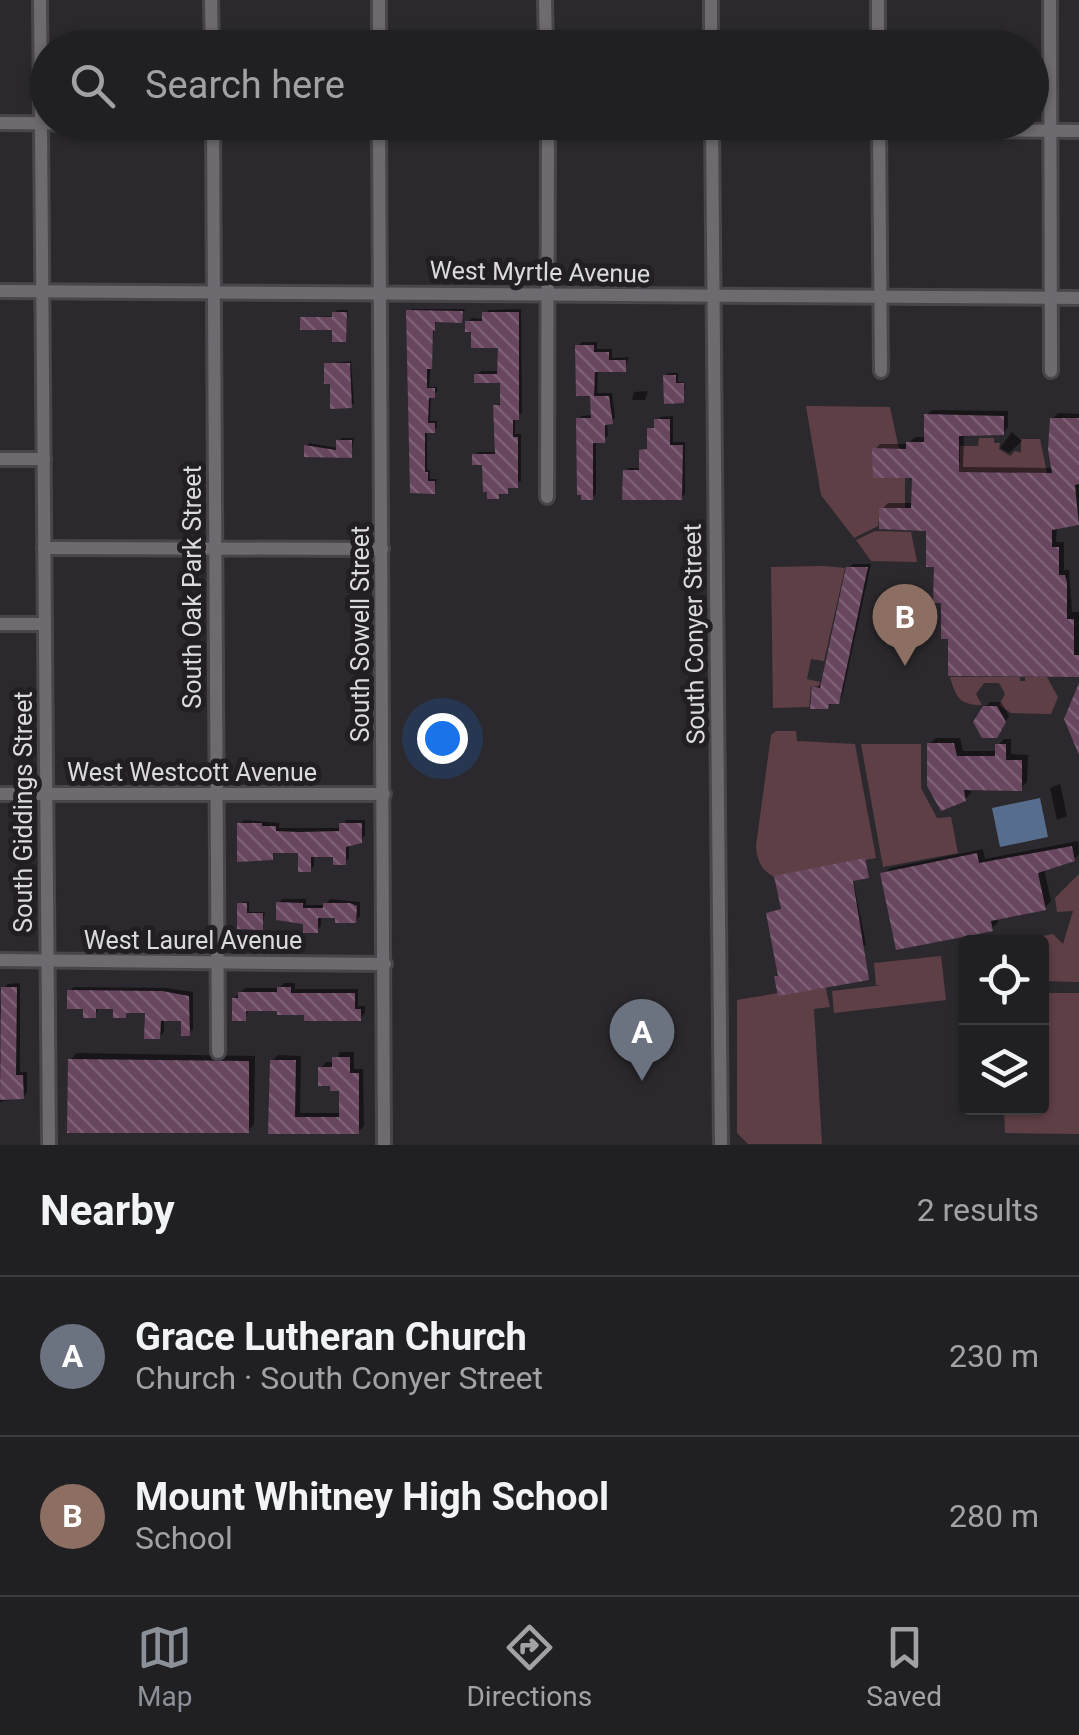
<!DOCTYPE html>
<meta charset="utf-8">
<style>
:root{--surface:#201f22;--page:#28272a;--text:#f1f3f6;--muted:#a2a2a5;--line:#3d3d40;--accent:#8c9099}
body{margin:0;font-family:Roboto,sans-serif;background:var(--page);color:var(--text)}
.controls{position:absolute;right:30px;bottom:30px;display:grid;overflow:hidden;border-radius:10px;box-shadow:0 2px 8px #0004}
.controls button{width:90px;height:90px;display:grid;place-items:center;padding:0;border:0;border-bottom:2px solid var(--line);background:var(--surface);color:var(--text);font:50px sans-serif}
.you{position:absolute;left:442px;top:738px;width:35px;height:35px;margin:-25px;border:8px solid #fff;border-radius:50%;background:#1a73e8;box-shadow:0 0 0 15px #1a73e833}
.badge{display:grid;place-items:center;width:65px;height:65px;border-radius:50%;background:var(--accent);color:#fff;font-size:32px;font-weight:700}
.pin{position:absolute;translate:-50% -82px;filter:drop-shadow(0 2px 5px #0008)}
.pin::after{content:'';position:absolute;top:52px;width:35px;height:30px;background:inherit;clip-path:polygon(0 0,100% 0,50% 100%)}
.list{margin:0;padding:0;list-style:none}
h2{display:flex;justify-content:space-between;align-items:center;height:130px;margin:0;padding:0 40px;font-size:42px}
h2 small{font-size:32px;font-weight:400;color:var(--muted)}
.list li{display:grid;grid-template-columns:65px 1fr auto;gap:30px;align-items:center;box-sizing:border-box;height:160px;padding:0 40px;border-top:2px solid var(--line)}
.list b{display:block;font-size:38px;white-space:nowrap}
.list p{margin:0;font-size:32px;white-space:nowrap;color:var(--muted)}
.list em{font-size:32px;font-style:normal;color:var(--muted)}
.icon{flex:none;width:55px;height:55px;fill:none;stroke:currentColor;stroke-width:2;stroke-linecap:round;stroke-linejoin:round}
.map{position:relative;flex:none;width:1079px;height:1145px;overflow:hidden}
.search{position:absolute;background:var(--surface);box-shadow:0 2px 8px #0004;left:30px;right:30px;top:30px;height:110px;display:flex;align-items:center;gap:25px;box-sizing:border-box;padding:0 35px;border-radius:55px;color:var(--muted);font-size:38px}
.sheet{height:450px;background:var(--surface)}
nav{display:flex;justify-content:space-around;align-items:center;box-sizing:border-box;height:140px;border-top:2px solid var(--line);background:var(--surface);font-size:28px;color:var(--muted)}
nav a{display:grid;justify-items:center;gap:5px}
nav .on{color:var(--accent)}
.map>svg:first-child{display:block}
.grass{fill:#5f3f46}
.water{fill:#566d8d}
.shadow{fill:#0007}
.building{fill:url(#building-back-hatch)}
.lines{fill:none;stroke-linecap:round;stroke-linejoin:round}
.minor-casing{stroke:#48464a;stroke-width:18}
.minor{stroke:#6d6a70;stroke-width:12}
.labels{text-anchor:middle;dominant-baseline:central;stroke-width:10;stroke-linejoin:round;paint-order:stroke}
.street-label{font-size:25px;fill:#dbdadd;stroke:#221f24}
</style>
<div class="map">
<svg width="1079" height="1145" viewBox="0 0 1079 1145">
<defs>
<pattern id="building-back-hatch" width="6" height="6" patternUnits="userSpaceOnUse" patternTransform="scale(2.5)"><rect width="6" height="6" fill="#68465e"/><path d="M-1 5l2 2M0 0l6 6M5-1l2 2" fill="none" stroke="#7d6075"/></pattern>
</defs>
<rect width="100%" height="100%" fill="#2b292d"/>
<!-- grass -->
<g class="grass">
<polygon points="806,406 890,407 899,449 873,449 873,477 905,478 905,508 880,508 878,526 854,538 821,495"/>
<polygon points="979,438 994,438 994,443 1000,443 999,449 1010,456 1015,451 1021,453 1021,439 1040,439 1047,473 906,472 905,463 960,463 960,446 978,446"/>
<polygon points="875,531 911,532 917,562 871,561 856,540"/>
<polygon points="824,566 845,568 824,661 811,659 807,679 820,682 819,687 811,686 809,707 773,708 771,567"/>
<path d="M950 677H1020V681H1025V677H1047L1058 697 1051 714 1011 713 999 705 1005 694 999 683H984L976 694 982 705C960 705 956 698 950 677Z"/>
<path d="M776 731H796L797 741 855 744 876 858 774 877C761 870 757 860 756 846L771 735Z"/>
<polygon points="861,744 921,744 921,788 937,818 951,817 958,853 883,867"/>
<polygon points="1079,874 1079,982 1042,981 1042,942 1013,942 1053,934 1063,944 1073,911 1057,912 1055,898"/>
<polygon points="941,956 946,1000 834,1013 832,991 883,985 876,985 874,963"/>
<polygon points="825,985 830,1007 814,1009 822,1144 748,1144 737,1133 737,1000"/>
<polygon points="1042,993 1079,993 1079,1134 1005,1133 1004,1108 1042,1108"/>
</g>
<!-- water -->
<polygon class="water" points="1040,798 1048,837 1000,847 992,808"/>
<!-- shadow -->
<g class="shadow">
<polygon points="412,309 465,309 461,320 437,320 434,328 429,387 437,387 437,392 431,395 430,421 437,421 437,428 427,431 427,470 430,470 430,479 437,479 434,491 413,491 409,311"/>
<polygon points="521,309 522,413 515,417 515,434 521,434 521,481 511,485 498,497 485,462 474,455 478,452 498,452 495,406 503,402 503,380 477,375 481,371 500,371 500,345 473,330 468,322 472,318 484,319 488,310"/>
<polygon points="337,310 348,310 345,339 334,327 303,318 334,316"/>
<polygon points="582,342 597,342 597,349 612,349 612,358 629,357 625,369 598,370 597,393 612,393 615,418 607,422 608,436 596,440 596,494 592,497 579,419 582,416 593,415 593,394 578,346"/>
<polygon points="351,361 354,403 351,406 332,381 326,364"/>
<polygon points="668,373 678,373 678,382 685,382 683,401 666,376"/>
<polygon points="648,391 645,400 632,400 634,392"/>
<polygon points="932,410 1008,411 1008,427 1003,433 964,434 963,467 1054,468 1052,419 1058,413 1079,414 1079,522 1057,526 1056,542 1064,542 1064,570 1069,570 1072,612 1079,612 1079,674 951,637 929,529 882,509 888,503 914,503 914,476 875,450 880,444 908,444 915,437 926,437 926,415"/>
<polygon points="673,416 673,442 685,442 685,494 681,498 625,471 629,468 642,468 641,451 649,447 649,429 656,426 660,417"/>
<polygon points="1012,432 1022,441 1009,453 1000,448"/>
<polygon points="341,438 354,438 351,455 307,446 309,443 338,448"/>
<polygon points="853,564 871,564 842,697 827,707 815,687 823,684 848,569"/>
<polygon points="990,702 1001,702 1009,716 1001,730 985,707"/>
<polygon points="936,738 960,738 963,751 998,751 998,745 1004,739 1011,739 1011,754 1028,755 1027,782 1021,788 970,788 971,793 965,799 929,744"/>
<polygon points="1060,784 1067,816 1057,820 1050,788"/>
<polygon points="244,820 279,823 279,828 342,828 346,820 365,820 365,836 349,844 349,858 345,862 335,855 314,854 314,866 310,870 301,851 276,851 272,857 240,824"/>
<polygon points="1078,841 1079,854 1074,859 1044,869 1051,901 1044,908 997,917 998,922 992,928 883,874 890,868 983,849 985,859"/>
<polygon points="777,877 853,879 866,945 781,976 784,910"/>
<polygon points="283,899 306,899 306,905 325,905 330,899 360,902 360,916 355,921 321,915 321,926 317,930 278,903"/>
<polygon points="242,902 249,902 249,912 265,912 262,927 240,927"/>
<polygon points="20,983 20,1072 27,1072 27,1092 23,1097 0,1102 0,1051 3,1051 0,1007 3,988 8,984"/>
<polygon points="284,983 295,983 295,989 358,989 358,1006 365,1006 365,1013 360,1018 280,1008 249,1008 245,1019 234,999 245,988 279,988"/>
<polygon points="74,987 167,988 193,992 193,1029 189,1034 183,1019 164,1019 164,1032 159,1037 148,1010 129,1010 125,1015 116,1007 100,1006 95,1015 70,991"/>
<polygon points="340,1052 354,1052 354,1069 363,1069 364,1126 358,1132 271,1131 272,1061 278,1055 301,1056 300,1113 341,1113 341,1088 332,1084 321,1068 326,1062 335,1062"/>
<polygon points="77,1053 255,1056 254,1124 248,1131 70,1060"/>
</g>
<!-- building -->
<g class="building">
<polygon points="406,310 463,311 462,323 435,322 435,331 433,330 432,369 427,369 427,388 435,388 435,398 429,398 428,423 435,423 435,433 425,433 425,472 428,472 428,481 435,481 435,494 410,493"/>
<polygon points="332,312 347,312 346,342 332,342 332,330 300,330 300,317 332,317"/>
<polygon points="482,312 519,312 519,420 513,420 513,437 518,437 518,488 508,488 508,494 499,494 499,499 487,499 487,492 483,492 482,465 472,465 472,454 495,454 493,405 500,405 500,383 474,383 474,374 497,374 498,348 471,348 471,332 465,332 465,321 482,321"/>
<polygon points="575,345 594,345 594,352 609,352 609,360 626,360 626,372 595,372 594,396 609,396 613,424 605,425 605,443 593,443 593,500 581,500 581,495 577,495 576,418 591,418 590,396 576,396"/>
<polygon points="324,363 350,363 352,408 330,409 330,384 324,384"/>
<polygon points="663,375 676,375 676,383 684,383 684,403 664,404"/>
<polygon points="924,414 1004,416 1004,435 959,436 959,472 1052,473 1048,450 1050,418 1079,418 1079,484 1075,485 1079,525 1052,530 1052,547 1059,547 1059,575 1065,575 1067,583 1067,619 1074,619 1074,655 1079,655 1079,677 948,676 948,639 941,639 941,603 933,603 934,567 926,567 926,531 879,529 879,508 911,508 912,478 873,478 872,448 906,449 906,442 924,442"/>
<polygon points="654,419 670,419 670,445 683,445 682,500 622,500 623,470 639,470 639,450 647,449 647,428 654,428"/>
<polygon points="336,440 352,440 352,458 304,457 304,445 336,450"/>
<polygon points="846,567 868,567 839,704 829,704 828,709 810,709 812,686 820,688"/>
<polygon points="1079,683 1079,755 1064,719"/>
<polygon points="983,706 997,706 1006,722 997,738 982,738 973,722"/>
<polygon points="927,743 954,743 957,756 995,756 995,744 1006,744 1006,760 1022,760 1022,791 964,790 966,801 941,811 927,786"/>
<polygon points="237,823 262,823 262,826 276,826 276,831 299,832 339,831 339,823 362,823 362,843 346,847 346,865 333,865 333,857 311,857 311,872 298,872 298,853 273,853 273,860 237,862"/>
<polygon points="1072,846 1075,861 1038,873 1046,910 991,921 993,931 896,950 880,873 977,853 979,863"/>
<polygon points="865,858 869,878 853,881 869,980 778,996 774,976 778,976 766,913 781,909 774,876"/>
<polygon points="276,902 303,903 303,908 323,908 323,903 350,903 357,906 356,923 335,923 335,918 318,918 318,933 303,933 303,924 276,920"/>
<polygon points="237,903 247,903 247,913 263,913 263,930 237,929"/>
<polygon points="1,987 17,987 16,1075 23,1075 24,1099 0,1100"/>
<polygon points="277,987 291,987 291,993 355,993 355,1009 361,1009 361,1021 304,1021 304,1015 277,1015 277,1011 246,1011 246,1021 232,1021 232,998 238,998 238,992 277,992"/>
<polygon points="67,990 162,991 189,996 190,1036 181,1036 181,1021 161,1021 160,1039 144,1039 145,1013 126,1013 126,1018 113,1018 113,1009 96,1009 96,1018 83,1018 83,1009 67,1009"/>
<polygon points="332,1057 350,1057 350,1073 359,1073 359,1134 268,1134 270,1060 296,1060 295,1117 339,1117 339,1091 330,1091 330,1086 318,1086 318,1067 332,1067"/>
<polygon points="68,1059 249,1061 249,1133 67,1133"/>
</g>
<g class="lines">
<!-- minor casing -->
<g class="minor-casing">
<g id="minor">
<polyline points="40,0 49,1145"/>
<polyline points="211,0 212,48"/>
<polyline points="379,0 379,48"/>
<polyline points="545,0 546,48"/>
<polyline points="711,0 711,48"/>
<polyline points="878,0 878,48"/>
<polyline points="1050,0 1051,371"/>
<polyline points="213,122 218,1052"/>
<polyline points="379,122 384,1145"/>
<polyline points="879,122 881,371"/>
<polyline points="0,123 1079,131"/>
<polyline points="712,123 721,1145"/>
<polyline points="0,291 1079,298"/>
<polyline points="0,459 44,459"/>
<polyline points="547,497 548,122"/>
<polyline points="44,548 382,549"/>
<polyline points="0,624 45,624"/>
<polyline points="0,794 384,794"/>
<polyline points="0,960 385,964"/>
</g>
</g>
<!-- minor -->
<use href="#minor" class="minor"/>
</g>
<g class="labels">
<!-- street labels -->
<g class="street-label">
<text transform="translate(540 272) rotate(1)">West Myrtle Avenue</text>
<text transform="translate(192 587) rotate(-90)">South Oak Park Street</text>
<text transform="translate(360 634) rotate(-90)">South Sowell Street</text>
<text transform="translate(694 634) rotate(-91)">South Conyer Street</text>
<text x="192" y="772">West Westcott Avenue</text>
<text transform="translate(23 812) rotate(-90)">South Giddings Street</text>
<text x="193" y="940">West Laurel Avenue</text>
</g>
</g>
</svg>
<div class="controls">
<button><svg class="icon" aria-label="locate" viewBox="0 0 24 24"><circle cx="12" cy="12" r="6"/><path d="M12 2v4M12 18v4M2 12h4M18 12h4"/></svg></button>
<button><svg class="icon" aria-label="layers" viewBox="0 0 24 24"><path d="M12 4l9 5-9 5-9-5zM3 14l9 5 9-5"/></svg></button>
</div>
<div class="you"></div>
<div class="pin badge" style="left:642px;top:1081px;background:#6b7280">A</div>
<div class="pin badge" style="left:905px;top:666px;background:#8d6e63">B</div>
<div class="search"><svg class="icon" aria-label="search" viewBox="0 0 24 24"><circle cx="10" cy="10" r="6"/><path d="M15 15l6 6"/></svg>Search here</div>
</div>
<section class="sheet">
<h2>Nearby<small>2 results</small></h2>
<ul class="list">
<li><span class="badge" style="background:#6b7280">A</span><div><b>Grace Lutheran Church</b><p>Church · South Conyer Street</p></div><em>230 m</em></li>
<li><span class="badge" style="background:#8d6e63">B</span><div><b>Mount Whitney High School</b><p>School</p></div><em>280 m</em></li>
</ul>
</section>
<nav>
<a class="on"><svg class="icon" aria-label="map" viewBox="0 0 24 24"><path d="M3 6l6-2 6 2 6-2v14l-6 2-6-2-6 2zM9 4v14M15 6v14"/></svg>Map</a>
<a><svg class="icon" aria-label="directions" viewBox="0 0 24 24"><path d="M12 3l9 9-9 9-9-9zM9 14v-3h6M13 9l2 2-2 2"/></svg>Directions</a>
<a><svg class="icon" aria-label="saved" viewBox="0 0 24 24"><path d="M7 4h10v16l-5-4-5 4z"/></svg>Saved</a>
</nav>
